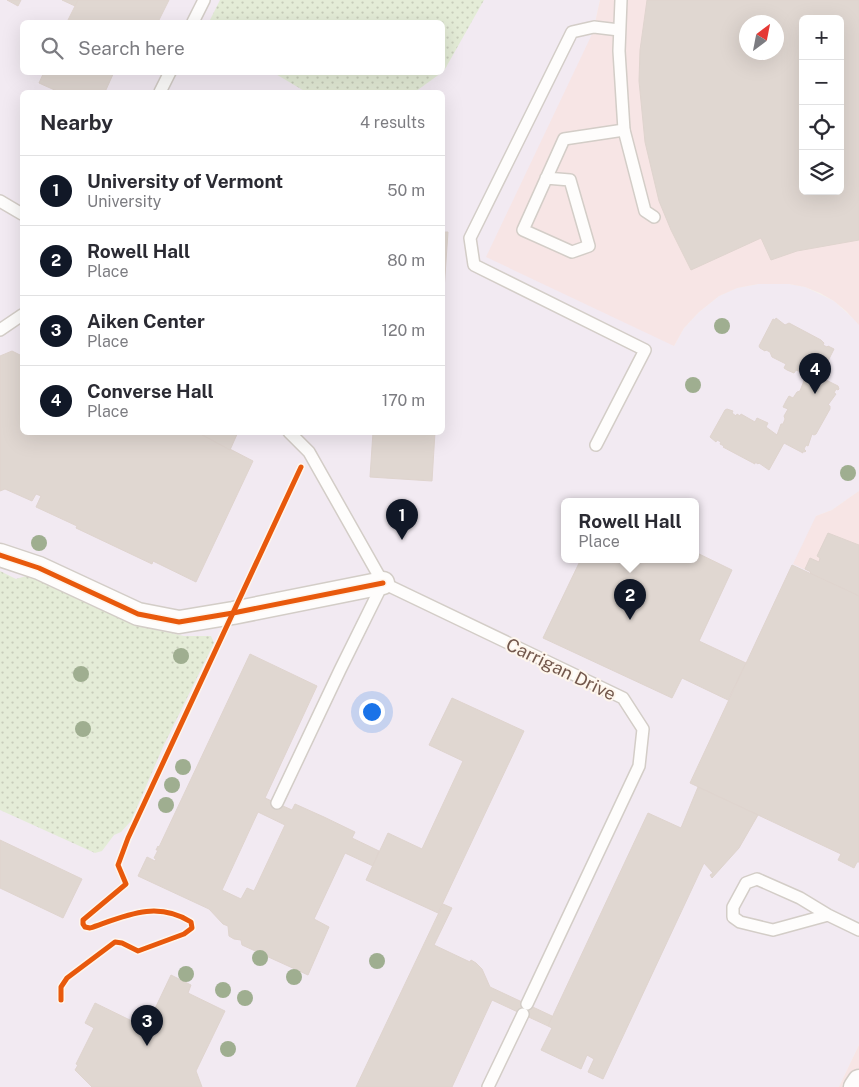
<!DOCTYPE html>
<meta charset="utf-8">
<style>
:root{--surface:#fff;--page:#f2f2f3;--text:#2b2b33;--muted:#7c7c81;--line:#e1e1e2;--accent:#111827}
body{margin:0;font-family:"Public Sans",sans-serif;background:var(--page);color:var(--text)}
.controls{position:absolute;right:15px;top:15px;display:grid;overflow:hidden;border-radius:8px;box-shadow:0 5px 20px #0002}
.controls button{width:45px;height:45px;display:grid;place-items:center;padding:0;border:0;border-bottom:1px solid var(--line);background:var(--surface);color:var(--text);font:25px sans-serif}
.compass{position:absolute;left:739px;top:15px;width:45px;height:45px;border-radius:50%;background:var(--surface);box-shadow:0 5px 20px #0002;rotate:32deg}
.you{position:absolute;left:371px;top:711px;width:18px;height:18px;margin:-12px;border:4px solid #fff;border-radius:50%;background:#1a73e8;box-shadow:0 0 0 8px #1a73e833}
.badge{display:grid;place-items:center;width:32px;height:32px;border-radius:50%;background:var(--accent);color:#fff;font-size:16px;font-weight:700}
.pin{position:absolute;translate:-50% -41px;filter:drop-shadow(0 1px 2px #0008)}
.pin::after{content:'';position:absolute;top:26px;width:18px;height:15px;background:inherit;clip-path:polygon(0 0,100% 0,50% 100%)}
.popup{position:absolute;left:561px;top:498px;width:138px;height:65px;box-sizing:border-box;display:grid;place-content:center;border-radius:8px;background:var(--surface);filter:drop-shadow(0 1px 4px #0005);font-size:16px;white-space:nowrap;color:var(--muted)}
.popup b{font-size:19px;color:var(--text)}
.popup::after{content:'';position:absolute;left:50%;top:100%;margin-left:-10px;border:10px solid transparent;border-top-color:var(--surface)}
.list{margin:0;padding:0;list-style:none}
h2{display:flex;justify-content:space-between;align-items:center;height:65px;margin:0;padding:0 20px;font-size:21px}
h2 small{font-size:16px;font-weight:400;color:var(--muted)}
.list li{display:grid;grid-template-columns:32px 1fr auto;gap:15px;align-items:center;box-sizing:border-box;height:70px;padding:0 20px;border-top:1px solid var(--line)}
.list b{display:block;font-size:19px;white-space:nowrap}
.list p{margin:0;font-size:16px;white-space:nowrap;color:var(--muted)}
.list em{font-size:16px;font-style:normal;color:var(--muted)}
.icon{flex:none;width:28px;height:28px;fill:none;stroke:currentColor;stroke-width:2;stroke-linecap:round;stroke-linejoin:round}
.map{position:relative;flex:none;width:859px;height:1087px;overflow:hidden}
.search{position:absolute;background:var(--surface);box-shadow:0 5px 20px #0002;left:20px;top:20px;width:425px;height:55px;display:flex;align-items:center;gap:12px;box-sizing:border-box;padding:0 18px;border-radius:8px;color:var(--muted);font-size:19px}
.panel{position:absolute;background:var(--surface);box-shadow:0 5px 20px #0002;left:20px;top:90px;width:425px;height:345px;border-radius:8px}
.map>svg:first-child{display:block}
.education{fill:#f2eaf2;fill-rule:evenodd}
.medical{fill:#f7e5e5;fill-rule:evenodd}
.grass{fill:url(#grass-dots)}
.building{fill:#e0d7d1;stroke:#dfd4ce;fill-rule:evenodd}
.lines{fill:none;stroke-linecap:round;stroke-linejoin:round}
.service-casing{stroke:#d3cdc7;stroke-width:14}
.minor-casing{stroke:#d3cdc7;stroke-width:25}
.service{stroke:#fefdfc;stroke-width:11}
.minor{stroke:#fefdfc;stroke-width:22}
.cycleway-casing{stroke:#fef6ed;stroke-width:8}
.cycleway{stroke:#e8590c;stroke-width:5}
.tree{fill:#9fae90}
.labels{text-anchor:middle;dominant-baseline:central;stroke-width:4;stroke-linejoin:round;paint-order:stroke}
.street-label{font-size:18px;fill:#73584d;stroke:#fef6ed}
</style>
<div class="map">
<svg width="859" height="1087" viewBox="0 0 859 1087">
<defs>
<pattern id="grass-dots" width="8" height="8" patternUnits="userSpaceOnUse" patternTransform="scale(1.25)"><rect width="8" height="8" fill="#e4ecd7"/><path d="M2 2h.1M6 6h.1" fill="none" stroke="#c7ccba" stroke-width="1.8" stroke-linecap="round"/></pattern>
</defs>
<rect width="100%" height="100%" fill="#f6f1eb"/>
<!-- education -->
<path class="education" d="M0 0H600L593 32 674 346 684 328 699 312 719 296 737 288 758 284H789L805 287 834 301 857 322 859 325V491L832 510 816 516 859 595V1045L839 1087H0ZM22 22H442V72H22ZM22 92H442V432H22ZM565 501H695V559H565Z"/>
<!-- medical -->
<g class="medical">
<path d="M600 0H859V325L846 311 834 301 820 293 805 287 789 284H758L737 288 719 296 699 312 684 328 674 346 486 257 593 32ZM803 19H840V191H803ZM746 22H776V52H746Z"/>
<polygon points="859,491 859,595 793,564 816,516 832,510"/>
<polygon points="859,1045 859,1087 839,1087"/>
</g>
<!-- grass -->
<g class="grass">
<polygon points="220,0 484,0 445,69 443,71 442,22 209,22"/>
<polygon points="274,73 441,73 415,92 306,92"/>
<polygon points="0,571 16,579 26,576 52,582 153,629 184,636 211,636 214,643 163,747 131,821 121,832 114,835 102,851 95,853 0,810"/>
</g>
<!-- building -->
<g class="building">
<polygon points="7,0 21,0 18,6"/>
<polygon points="62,0 78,0 75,6"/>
<polygon points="78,0 169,0 158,22 67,22"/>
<path d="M647 0H859V240L797 251 771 260 761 238 691 270 671 230 659 201 645 142 639 81 640 50ZM803 19H840V191H803ZM746 22H776V52H746Z"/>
<polygon points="44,72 114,72 105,92 59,92 39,83"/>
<polygon points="442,232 448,232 442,320"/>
<polygon points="776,318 785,325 789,323 821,340 824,343 823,345 827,347 828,346 834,349 820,377 838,386 839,389 838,390 836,389 834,393 836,394 828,405 830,406 830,409 816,434 814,435 812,434 808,446 806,445 804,449 806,451 805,452 803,451 803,453 784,443 769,470 759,463 758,464 755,462 755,464 723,447 724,446 720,444 721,442 717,440 716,442 710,437 725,410 727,409 733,411 732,413 736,416 737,414 740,416 741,414 755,422 757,418 768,423 766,427 777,435 781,424 783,424 785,419 784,416 788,409 783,407 786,401 789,396 793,398 797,392 800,391 805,378 807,379 809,375 796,370 794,373 787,370 784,368 786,364 772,357 770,352 766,350 765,351 760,348 759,346 773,319 775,320"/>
<polygon points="12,351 22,356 22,432 197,432 253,461 196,582 153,561 152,564 76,528 77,526 36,507 41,496 36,494 32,501 5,489 0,491 0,356"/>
<polygon points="197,432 238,432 230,450"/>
<polygon points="373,432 435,432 432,481 370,477"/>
<polygon points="828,533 859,545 859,596 810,573 811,572 805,569 810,558 819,562 820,558 817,556"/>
<polygon points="695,552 732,570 699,641 746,663 728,700 682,678 672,698 543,638 581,559 695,559"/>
<polygon points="792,565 859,596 859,862 857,862 854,868 838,860 841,854 690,783"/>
<path d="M250 654 317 686 265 798 292 810 295 804 324 817 355 832 352 838 379 851 373 866 345 853 314 919 329 927 308 975 242 945 241 940 234 939 229 936 228 926 223 924 209 909 138 876 147 857 155 861 156 859 154 858 158 850H156L158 846 159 847ZM258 812 285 825 254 891 247 888 241 899 222 890Z"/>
<polygon points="452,698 524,731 438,913 366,880 388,833 422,849 463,761 429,745"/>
<polygon points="698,787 758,815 739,848 712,878 710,875 713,873 704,863 603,1079 588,1072 594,1059 587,1055 581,1069 541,1050 552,1028 548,1026 648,813 681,828"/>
<polygon points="0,840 82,879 63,918 0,888"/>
<polygon points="443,904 452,908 434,945 470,962 471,960 476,963 482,969 490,987 552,1016 548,1026 492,1000 452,1087 356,1087"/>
<polygon points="171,975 191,985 188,993 225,1011 196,1071 202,1087 92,1087 75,1070 78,1065 76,1064 94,1028 85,1023 95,1003 136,1023 134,1017 149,1011 151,1017"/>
</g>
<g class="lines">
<!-- service casing -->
<g class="service-casing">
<g id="service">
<polyline points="621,0 619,51 624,130 645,211 654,217"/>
<polyline points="193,22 204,0"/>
<polyline points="160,92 170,72"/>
<polyline points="546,178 570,180 589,246 572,252 523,230 564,139 624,130"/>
<polyline points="0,201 22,214"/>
<polyline points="0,330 22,315"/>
<polyline points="289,432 309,452 383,583 623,698 643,729 639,766 527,1004"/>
<polyline points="596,445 645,350 474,265 470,238 572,32 594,27 619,30"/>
<polyline points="277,803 340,670 383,583"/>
<polyline points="828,915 773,930 740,922 733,917 733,907 746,883 757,879 800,898 828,915 859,930"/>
<polyline points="488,1087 523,1014"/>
</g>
</g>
<!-- minor casing -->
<g class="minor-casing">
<g id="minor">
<polyline points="0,555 39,568 138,614 179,622 233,613 383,583"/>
<polyline points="855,1087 859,1081"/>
</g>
</g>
<!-- service -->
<use href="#service" class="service"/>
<!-- minor -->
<use href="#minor" class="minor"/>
<!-- cycleway casing -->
<g class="cycleway-casing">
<g id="cycleway">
<polyline points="0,555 39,568 138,614 179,622 233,613 383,583"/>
<path d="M61 1000V987L67 978 115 942 122 943 138 951 184 934 192 928 191 922C156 900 125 916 90 928L85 927 83 924V920L126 884 118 865 128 838 301 467"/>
</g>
</g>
<!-- cycleway -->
<use href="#cycleway" class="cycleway"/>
</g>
<!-- trees -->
<g class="tree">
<circle cx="722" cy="326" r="8"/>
<circle cx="693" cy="385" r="8"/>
<circle cx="848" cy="473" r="8"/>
<circle cx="39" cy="543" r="8"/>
<circle cx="181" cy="656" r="8"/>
<circle cx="81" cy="674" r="8"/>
<circle cx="83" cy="729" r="8"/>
<circle cx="183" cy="767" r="8"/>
<circle cx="172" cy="785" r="8"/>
<circle cx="166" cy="805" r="8"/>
<circle cx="260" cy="958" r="8"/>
<circle cx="377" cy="961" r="8"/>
<circle cx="186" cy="974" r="8"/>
<circle cx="294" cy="977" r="8"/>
<circle cx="223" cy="990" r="8"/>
<circle cx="245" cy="998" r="8"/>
<circle cx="228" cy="1049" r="8"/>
</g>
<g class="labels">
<!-- street labels -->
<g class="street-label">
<text transform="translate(561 669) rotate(26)">Carrigan Drive</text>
</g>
</g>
</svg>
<div class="controls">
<button>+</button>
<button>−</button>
<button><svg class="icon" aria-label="locate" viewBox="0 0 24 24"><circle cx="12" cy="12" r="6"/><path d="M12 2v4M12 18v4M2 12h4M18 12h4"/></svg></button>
<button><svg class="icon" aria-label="layers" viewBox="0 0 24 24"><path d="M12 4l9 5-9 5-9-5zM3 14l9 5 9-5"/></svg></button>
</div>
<svg class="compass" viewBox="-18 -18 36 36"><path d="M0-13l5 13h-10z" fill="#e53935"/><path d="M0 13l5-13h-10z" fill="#7c7c81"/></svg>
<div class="you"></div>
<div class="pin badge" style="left:402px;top:540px">1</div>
<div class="pin badge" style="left:630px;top:620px">2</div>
<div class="popup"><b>Rowell Hall</b>Place</div>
<div class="pin badge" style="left:147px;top:1046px">3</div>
<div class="pin badge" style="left:815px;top:394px">4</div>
<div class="search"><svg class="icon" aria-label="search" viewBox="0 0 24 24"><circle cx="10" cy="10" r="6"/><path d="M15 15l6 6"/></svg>Search here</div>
<section class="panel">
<h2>Nearby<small>4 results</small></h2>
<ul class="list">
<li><span class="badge">1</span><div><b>University of Vermont</b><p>University</p></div><em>50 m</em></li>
<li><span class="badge">2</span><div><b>Rowell Hall</b><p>Place</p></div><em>80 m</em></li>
<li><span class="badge">3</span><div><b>Aiken Center</b><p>Place</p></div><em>120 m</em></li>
<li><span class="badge">4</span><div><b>Converse Hall</b><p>Place</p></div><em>170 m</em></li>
</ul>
</section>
</div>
